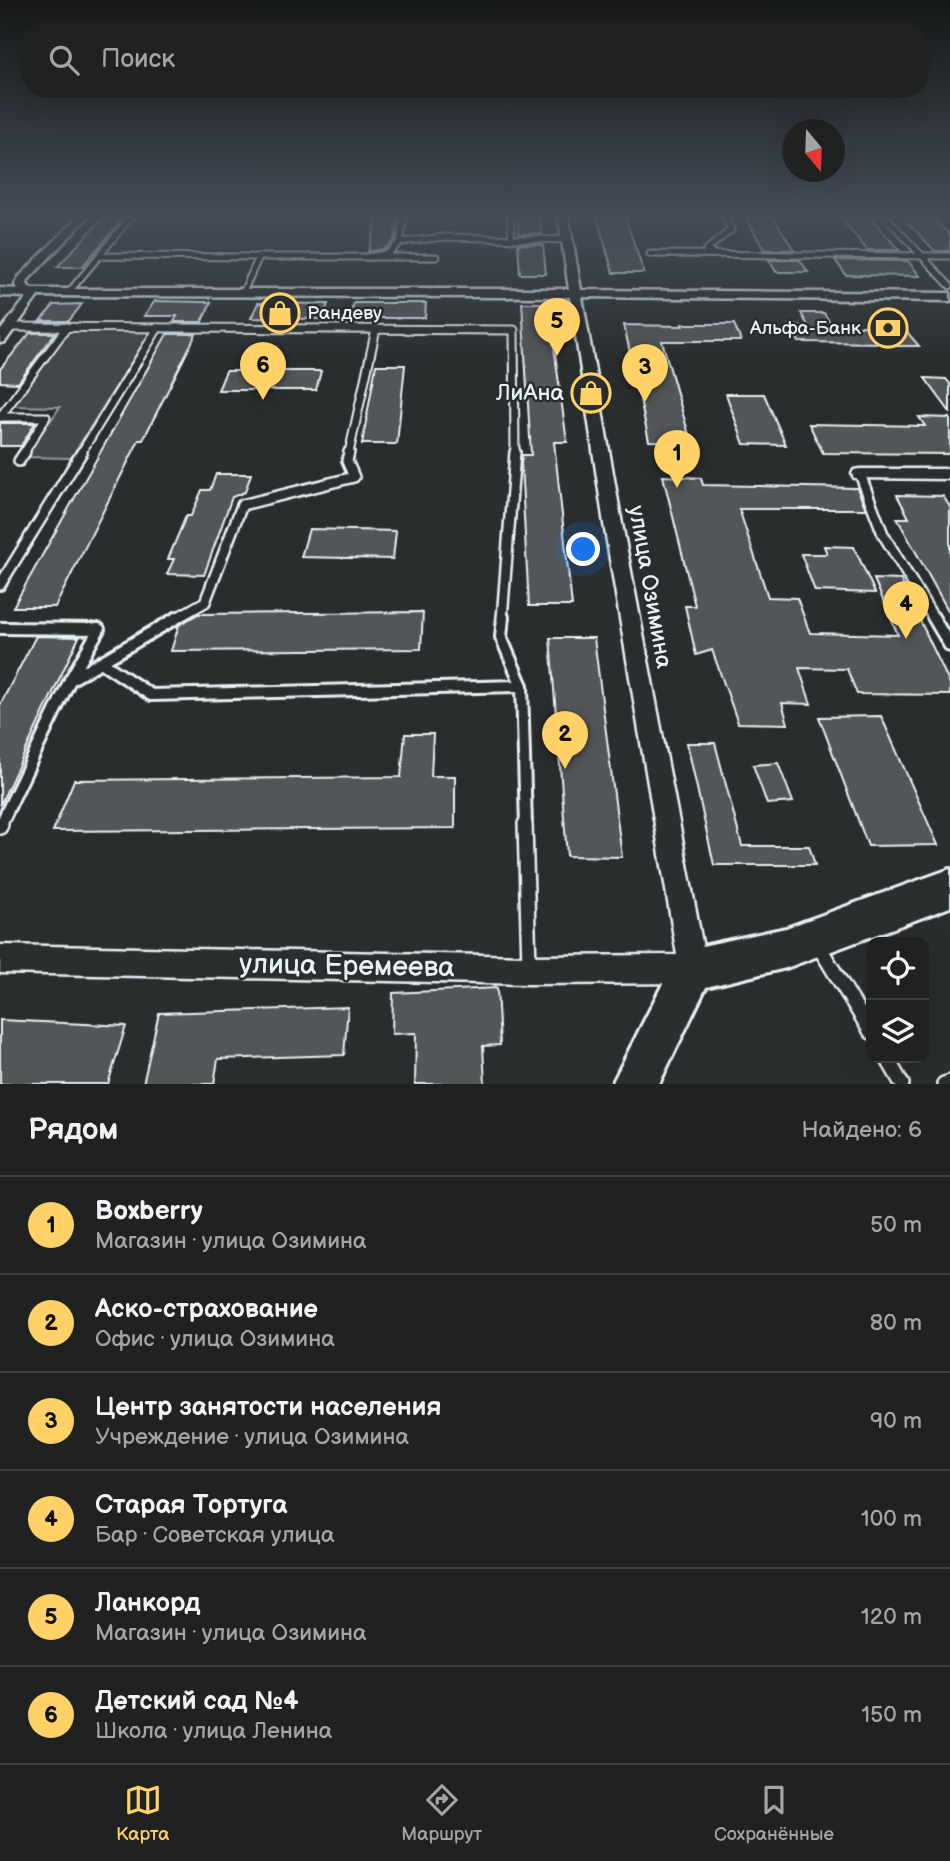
<!DOCTYPE html>
<html lang="ru">
<meta charset="utf-8">
<style>
:root{--surface:#202222;--page:#282a2a;--text:#f1f3f6;--muted:#a2a4a5;--line:#3d3f40;--accent:#ffd166}
body{margin:0;font-family:"Balsamiq Sans",sans-serif;background:var(--page);color:var(--text)}
.controls{position:absolute;right:21px;bottom:21px;display:grid;overflow:hidden;border-radius:14px;box-shadow:0 7px 28px #0002}
.controls button{width:63px;height:63px;display:grid;place-items:center;padding:0;border:0;border-bottom:2px solid var(--line);background:var(--surface);color:var(--text);font:35px sans-serif}
.compass{position:absolute;left:782px;top:119px;width:63px;height:63px;border-radius:50%;background:var(--surface);box-shadow:0 7px 28px #0002;rotate:161deg}
.you{position:absolute;left:584px;top:550px;width:24px;height:24px;margin:-18px;border:5px solid #fff;border-radius:50%;background:#1a73e8;box-shadow:0 0 0 10px #1a73e833}
.badge{display:grid;place-items:center;width:46px;height:46px;border-radius:50%;background:var(--accent);color:#111;font-size:23px;font-weight:700}
.pin{position:absolute;translate:-50% -58px;filter:drop-shadow(0 2px 4px #0008)}
.pin::after{content:'';position:absolute;top:37px;width:24px;height:21px;background:inherit;clip-path:polygon(0 0,100% 0,50% 100%)}
.list{margin:0;padding:0;list-style:none}
h2{display:flex;justify-content:space-between;align-items:center;height:91px;margin:0;padding:0 28px;font-size:30px}
h2 small{font-size:23px;font-weight:400;color:var(--muted)}
.list li{display:grid;grid-template-columns:46px 1fr auto;gap:21px;align-items:center;box-sizing:border-box;height:98px;padding:0 28px;border-top:2px solid var(--line)}
.list b{display:block;font-size:26px;white-space:nowrap}
.list p{margin:0;font-size:23px;white-space:nowrap;color:var(--muted)}
.list em{font-size:23px;font-style:normal;color:var(--muted)}
.icon{flex:none;width:38px;height:38px;fill:none;stroke:currentColor;stroke-width:2;stroke-linecap:round;stroke-linejoin:round}
.map{position:relative;flex:none;width:950px;height:1084px;overflow:hidden}
.search{position:absolute;background:var(--surface);box-shadow:0 7px 28px #0002;left:21px;right:21px;top:21px;height:77px;display:flex;align-items:center;gap:18px;box-sizing:border-box;padding:0 24px;border-radius:28px;color:var(--muted);font-size:26px}
.sheet{height:679px;background:var(--surface)}
nav{display:flex;justify-content:space-around;align-items:center;box-sizing:border-box;height:98px;border-top:2px solid var(--line);background:var(--surface);font-size:19px;color:var(--muted)}
nav a{display:grid;justify-items:center;gap:4px}
nav .on{color:var(--accent)}
.map>svg:first-child{display:block}
.green{fill:#424648;stroke:#959ca0;stroke-width:2}
.building{fill:#535759;stroke:#e8f1f8;stroke-width:2}
.lines{fill:none;stroke-linecap:round;stroke-linejoin:round}
.lane-far4-casing{stroke:#e8f1f8;stroke-width:9}
.lane-far3-casing{stroke:#e8f1f8;stroke-width:11}
.lane-far2-casing{stroke:#e8f1f8;stroke-width:14}
.lane-far1-casing{stroke:#e8f1f8;stroke-width:16}
.lane-casing{stroke:#e8f1f8;stroke-width:18}
.street-casing{stroke:#e8f1f8;stroke-width:5}
.secondary-casing{stroke:#e8f1f8;stroke-width:6}
.lane-far4{stroke:#2a2d2e;stroke-width:5}
.lane-far3{stroke:#2a2d2e;stroke-width:7}
.lane-far2{stroke:#2a2d2e;stroke-width:9}
.lane-far1{stroke:#2a2d2e;stroke-width:10}
.lane{stroke:#2a2d2e;stroke-width:13}
.street{fill:#2a2d2e;fill-rule:evenodd}
.secondary{fill:#2a2d2e;fill-rule:evenodd}
.labels{text-anchor:middle;dominant-baseline:central;stroke-width:5;stroke-linejoin:round;paint-order:stroke}
.far-poi-label{font-size:19px;fill:#e8f1f8;stroke:#2a2d2e;text-anchor:start}
.poi-label{font-size:23px;fill:#e8f1f8;stroke:#2a2d2e;text-anchor:end}
.street-label{font-size:23px;fill:#e8f1f8;stroke:#2a2d2e}
.near-street-label{font-size:28px;fill:#e8f1f8;stroke:#2a2d2e}
</style>
<div class="map">
<svg width="950" height="1084" viewBox="0 0 950 1084">
<rect width="100%" height="100%" fill="#2a2d2e"/>
<filter id="ink" filterUnits="userSpaceOnUse"><feTurbulence type="fractalNoise" baseFrequency=".0143" numOctaves="2"/><feDisplacementMap in="SourceGraphic" scale="14" xChannelSelector="R" yChannelSelector="G"/><feConvolveMatrix kernelMatrix="1 2 1 2 8 2 1 2 1" color-interpolation-filters="sRGB"/></filter>
<g filter="url(#ink)">
<!-- green -->
<polygon class="green" points="71,328 152,329 71,458 25,457 60,407 13,406"/>
<!-- building -->
<g class="building">
<polygon points="107,214 127,214 82,267 57,267"/>
<polygon points="378,214 399,214 394,241 386,248 368,252"/>
<polygon points="517,214 539,214 542,234 519,234"/>
<polygon points="596,214 624,214 644,273 613,273"/>
<polygon points="744,214 772,215 794,250 764,250"/>
<polygon points="907,217 932,218 950,235 950,251 935,251 903,218"/>
<polygon points="840,218 871,218 899,250 867,250"/>
<polygon points="518,244 543,245 546,274 520,274"/>
<polygon points="769,260 800,260 808,272 776,272"/>
<polygon points="835,260 908,261 920,276 846,275"/>
<polygon points="155,301 202,302 211,302 202,322 174,322 177,316 144,316"/>
<polygon points="258,303 328,304 323,319 251,318"/>
<polygon points="354,303 426,303 425,318 349,318"/>
<polygon points="522,303 548,303 567,442 554,442 572,606 529,606 521,464 522,455 531,455"/>
<polygon points="82,304 69,321 40,321 54,305"/>
<polygon points="801,313 824,313 832,326 902,326 919,346 895,346 893,343 799,342 789,325 808,326"/>
<polygon points="682,324 734,324 741,341 662,341 691,442 649,441 624,325 683,326"/>
<polygon points="30,333 55,333 18,383 0,382 0,369"/>
<polygon points="167,334 196,334 143,440 139,440 55,607 13,607"/>
<polygon points="376,365 405,365 397,444 362,444"/>
<polygon points="226,371 321,371 316,390 218,390"/>
<polygon points="925,378 946,379 950,384 950,412"/>
<polygon points="726,394 764,394 786,445 744,444"/>
<polygon points="919,417 950,418 950,454 823,453 809,424 925,426"/>
<polygon points="0,423 35,423 21,446 0,446"/>
<polygon points="216,474 251,474 245,492 232,497 204,575 167,574 174,559 168,559 186,516 191,516 202,490 210,490"/>
<polygon points="663,476 701,478 703,485 857,488 866,509 739,509 768,597 797,598 810,633 898,635 874,579 901,580 950,684 950,695 857,694 847,669 799,668 811,704 782,703 788,724 738,723 712,650 696,655 685,606 695,606"/>
<polygon points="897,495 943,496 950,507 950,614 897,518 909,518"/>
<polygon points="309,529 396,531 393,559 301,557"/>
<polygon points="824,546 854,547 875,593 815,591 801,554 827,554"/>
<polygon points="423,612 421,649 171,651 179,625 198,614"/>
<polygon points="36,636 79,637 0,805 0,705"/>
<polygon points="550,638 594,638 622,857 567,856"/>
<polygon points="881,716 938,845 868,846 819,717"/>
<polygon points="405,734 433,734 431,776 455,776 455,828 53,831 74,780 401,777"/>
<polygon points="687,743 715,743 742,846 809,846 815,865 714,865"/>
<polygon points="778,763 793,802 767,804 753,765"/>
<polygon points="497,988 500,1045 483,1046 485,1084 415,1084 416,1033 392,1034 393,993"/>
<polygon points="348,1007 344,1055 218,1059 214,1084 143,1084 159,1013"/>
<polygon points="0,1020 126,1026 108,1084 0,1084"/>
</g>
<g class="lines">
<!-- lane-far4 casing -->
<g class="lane-far4-casing">
<g id="lane-far4">
<polyline points="510,214 512,239"/>
<polyline points="883,214 950,286"/>
<polyline points="400,242 405,214"/>
<polyline points="650,254 950,256"/>
<polyline points="714,254 706,250 731,230 724,214"/>
<polyline points="99,256 133,214"/>
<polyline points="259,257 436,257"/>
<polyline points="369,257 389,253 400,242 445,237 568,240"/>
<polyline points="69,292 99,256 259,257 243,292"/>
</g>
</g>
<!-- lane-far3 casing -->
<g class="lane-far3-casing">
<g id="lane-far3">
<polyline points="11,327 514,330 515,453"/>
<polyline points="0,417 67,327"/>
<polyline points="0,417 46,417 24,453"/>
<polyline points="81,453 158,328"/>
<polyline points="349,453 376,329"/>
</g>
</g>
<!-- lane-far2 casing -->
<g class="lane-far2-casing">
<g id="lane-far2">
<polyline points="19,461 25,452"/>
<polyline points="860,474 883,534 934,619"/>
<polyline points="0,585 82,452"/>
<polyline points="175,619 205,602 242,505 354,477 347,461 349,452"/>
<polyline points="502,619 515,452"/>
</g>
</g>
<!-- lane-far1 casing -->
<g class="lane-far1-casing">
<g id="lane-far1">
<polyline points="503,617 501,637 522,686 526,826"/>
<polyline points="933,617 950,646"/>
<polyline points="0,628 99,629 70,680 0,826"/>
<polyline points="101,662 151,695 522,686"/>
<polyline points="70,680 178,617"/>
</g>
</g>
<!-- lane casing -->
<g class="lane-casing">
<g id="lane">
<polyline points="525,824 529,965"/>
<polyline points="0,827 1,824"/>
<polyline points="818,945 871,1032"/>
<polyline points="887,1058 902,1084"/>
<polyline points="944,1084 950,1082"/>
</g>
</g>
<!-- street casing -->
<g class="street-casing">
<g id="street">
<polygon points="81,214 91,214 28,280 27,284 31,289 569,289 558,214 568,214 581,290 950,293 950,301 582,297 622,524 707,969 703,979 693,983 529,984 0,973 0,945 529,956 677,955 604,524 570,297 38,296 5,342 0,343 0,331 27,297 0,296 0,288 18,289 15,285 19,277"/>
<polygon points="860,469 950,469 950,479 854,478 852,474 854,470"/>
</g>
</g>
<!-- secondary casing -->
<g class="secondary-casing">
<polygon id="secondary" points="950,869 950,907 786,968 706,987 659,1084 612,1084 678,954 693,948 786,928"/>
</g>
<!-- lane-far4 -->
<use href="#lane-far4" class="lane-far4"/>
<!-- lane-far3 -->
<use href="#lane-far3" class="lane-far3"/>
<!-- lane-far2 -->
<use href="#lane-far2" class="lane-far2"/>
<!-- lane-far1 -->
<use href="#lane-far1" class="lane-far1"/>
<!-- lane -->
<use href="#lane" class="lane"/>
<!-- street -->
<use href="#street" class="street"/>
<!-- secondary -->
<use href="#secondary" class="secondary"/>
</g>
</g>
<!-- sky -->
<linearGradient id="sky" x2="0" y2="1"><stop stop-color="#171919"/><stop offset="0.59" stop-color="#444c57"/><stop offset="1" stop-color="#444c57" stop-opacity="0"/></linearGradient>
<rect width="950" height="365" fill="url(#sky)"/>
<!-- icons -->
<defs>
<g id="shop-ring" transform="scale(2.0125)"><circle r="9.5" fill="#2a2d2e" stroke="#ffd166" stroke-width="1.5"/><path d="M-5-2.5h2.3a2.7 3.5 0 0 1 5.4 0H5L5.5 6h-11ZM-1.5-2.5h3a1.5 2.3 0 0 0-3 0Z" fill="#ffd166"/></g>
<g id="bank-ring" transform="scale(2.0125)"><circle r="9.5" fill="#2a2d2e" stroke="#ffd166" stroke-width="1.5"/><path d="M-6-4H6V4H-6ZM0-2.3a2.3 2.3 0 1 0 0 4.6a2.3 2.3 0 1 0 0-4.6Z" fill="#ffd166"/></g>
</defs>
<g fill-rule="evenodd">
<use href="#shop-ring" x="280" y="313"/>
<use href="#bank-ring" x="888" y="328"/>
<use href="#shop-ring" x="591" y="393"/>
</g>
<g class="labels">
<!-- far-poi labels -->
<g class="far-poi-label">
<text x="307" y="313">Рандеву</text>
<text x="861" y="328" text-anchor="end">Альфа-Банк</text>
</g>
<!-- poi labels -->
<g class="poi-label">
<text x="564" y="393">ЛиАна</text>
</g>
<!-- street labels -->
<g class="street-label">
<text transform="translate(650 587) rotate(80)">улица Озимина</text>
</g>
<!-- near-street labels -->
<g class="near-street-label">
<text transform="translate(347 966) rotate(1)">улица Еремеева</text>
</g>
</g>
</svg>
<div class="controls">
<button><svg class="icon" aria-label="locate" viewBox="0 0 24 24"><circle cx="12" cy="12" r="6"/><path d="M12 2v4M12 18v4M2 12h4M18 12h4"/></svg></button>
<button><svg class="icon" aria-label="layers" viewBox="0 0 24 24"><path d="M12 4l9 5-9 5-9-5zM3 14l9 5 9-5"/></svg></button>
</div>
<svg class="compass" viewBox="-18 -18 36 36"><path d="M0-13l5 13h-10z" fill="#e53935"/><path d="M0 13l5-13h-10z" fill="#a2a4a5"/></svg>
<div class="you"></div>
<div class="pin badge" style="left:677px;top:488px">1</div>
<div class="pin badge" style="left:565px;top:769px">2</div>
<div class="pin badge" style="left:645px;top:402px">3</div>
<div class="pin badge" style="left:906px;top:639px">4</div>
<div class="pin badge" style="left:557px;top:356px">5</div>
<div class="pin badge" style="left:263px;top:400px">6</div>
<div class="search"><svg class="icon" aria-label="search" viewBox="0 0 24 24"><circle cx="10" cy="10" r="6"/><path d="M15 15l6 6"/></svg>Поиск</div>
</div>
<section class="sheet">
<h2>Рядом<small>Найдено: 6</small></h2>
<ul class="list">
<li><span class="badge">1</span><div><b>Boxberry</b><p>Магазин · улица Озимина</p></div><em>50 m</em></li>
<li><span class="badge">2</span><div><b>Аско-страхование</b><p>Офис · улица Озимина</p></div><em>80 m</em></li>
<li><span class="badge">3</span><div><b>Центр занятости населения</b><p>Учреждение · улица Озимина</p></div><em>90 m</em></li>
<li><span class="badge">4</span><div><b>Старая Тортуга</b><p>Бар · Советская улица</p></div><em>100 m</em></li>
<li><span class="badge">5</span><div><b>Ланкорд</b><p>Магазин · улица Озимина</p></div><em>120 m</em></li>
<li><span class="badge">6</span><div><b>Детский сад №4</b><p>Школа · улица Ленина</p></div><em>150 m</em></li>
</ul>
</section>
<nav>
<a class="on"><svg class="icon" aria-label="map" viewBox="0 0 24 24"><path d="M3 6l6-2 6 2 6-2v14l-6 2-6-2-6 2zM9 4v14M15 6v14"/></svg>Карта</a>
<a><svg class="icon" aria-label="directions" viewBox="0 0 24 24"><path d="M12 3l9 9-9 9-9-9zM9 14v-3h6M13 9l2 2-2 2"/></svg>Маршрут</a>
<a><svg class="icon" aria-label="saved" viewBox="0 0 24 24"><path d="M7 4h10v16l-5-4-5 4z"/></svg>Сохранённые</a>
</nav>
